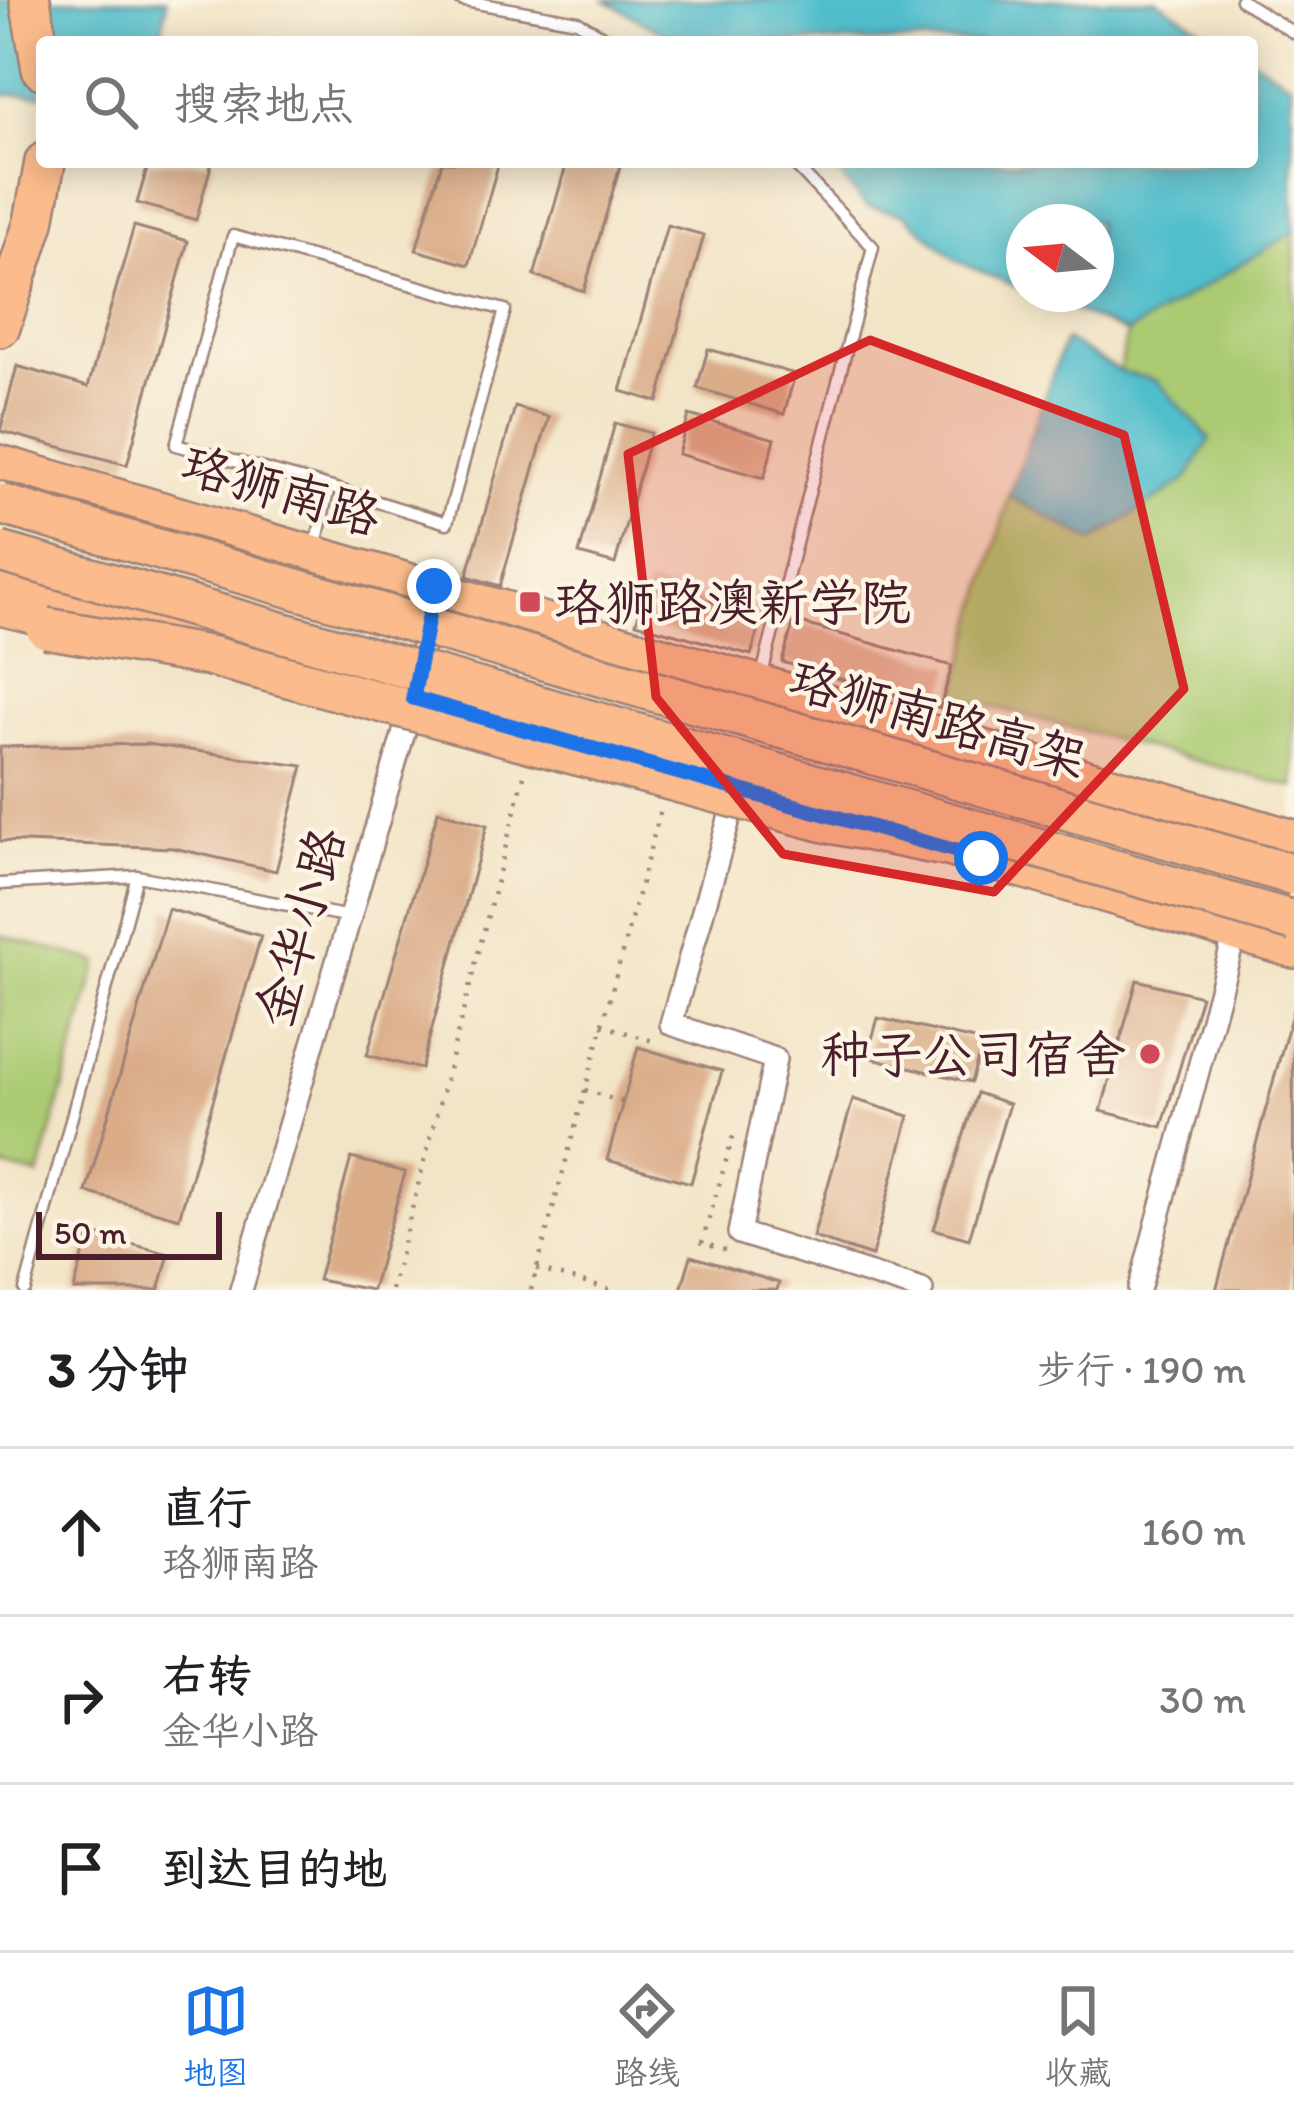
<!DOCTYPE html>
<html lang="zh">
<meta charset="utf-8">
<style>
:root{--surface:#fff;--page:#f2f2f2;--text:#202124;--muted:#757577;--line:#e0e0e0;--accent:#1a73e8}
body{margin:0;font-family:Itim,"LXGW WenKai TC",sans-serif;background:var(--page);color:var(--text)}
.compass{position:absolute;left:1006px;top:204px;width:108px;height:108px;border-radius:50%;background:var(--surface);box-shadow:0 6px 30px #0003;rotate:286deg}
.scale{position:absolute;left:36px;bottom:30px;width:186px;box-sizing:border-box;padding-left:12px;border:6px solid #4a1f2b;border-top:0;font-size:33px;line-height:42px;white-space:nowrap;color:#4a1f2b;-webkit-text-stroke:9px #fcf5e5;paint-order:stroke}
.stop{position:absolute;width:36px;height:36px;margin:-27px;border:9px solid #1a73e8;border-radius:50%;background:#fff}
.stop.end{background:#1a73e8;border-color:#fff;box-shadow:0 3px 12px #0008}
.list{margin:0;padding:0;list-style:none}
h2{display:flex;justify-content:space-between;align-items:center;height:156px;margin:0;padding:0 48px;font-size:51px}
h2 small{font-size:39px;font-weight:400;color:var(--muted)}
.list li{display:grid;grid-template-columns:78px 1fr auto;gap:36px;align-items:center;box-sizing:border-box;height:168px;padding:0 48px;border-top:3px solid var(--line)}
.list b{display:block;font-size:45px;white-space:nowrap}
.list p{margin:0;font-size:39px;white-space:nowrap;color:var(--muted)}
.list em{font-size:39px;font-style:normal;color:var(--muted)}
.icon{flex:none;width:66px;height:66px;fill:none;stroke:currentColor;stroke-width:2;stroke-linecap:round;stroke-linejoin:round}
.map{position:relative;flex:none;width:1294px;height:1290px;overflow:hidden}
.search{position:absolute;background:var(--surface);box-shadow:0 6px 30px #0003;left:36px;right:36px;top:36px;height:132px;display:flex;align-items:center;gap:30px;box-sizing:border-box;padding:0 42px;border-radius:12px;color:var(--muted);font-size:45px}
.sheet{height:660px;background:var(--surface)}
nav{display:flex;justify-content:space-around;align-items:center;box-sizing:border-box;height:168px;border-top:3px solid var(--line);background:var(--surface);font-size:33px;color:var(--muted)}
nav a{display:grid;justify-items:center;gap:6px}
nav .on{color:var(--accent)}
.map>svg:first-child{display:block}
.green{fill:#abca72;stroke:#7a744e;stroke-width:3}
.water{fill:#51becc;stroke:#4e6e7c;stroke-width:3}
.building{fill:#daac88}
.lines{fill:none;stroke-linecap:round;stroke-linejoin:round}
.lane-casing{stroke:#9e8278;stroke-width:15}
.street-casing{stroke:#9e8278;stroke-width:26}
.primary-casing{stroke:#9e8278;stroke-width:38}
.highway-casing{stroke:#9e8278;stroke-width:44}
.path{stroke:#9e8278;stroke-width:4.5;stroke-dasharray:3 9;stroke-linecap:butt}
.lane{stroke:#fff;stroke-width:10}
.street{stroke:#fff;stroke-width:21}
.primary{stroke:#fbbb8c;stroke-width:33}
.highway{stroke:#fbbb8c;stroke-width:39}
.highway-bridge-casing{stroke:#9e8278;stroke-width:44;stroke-linecap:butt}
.highway-bridge{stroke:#fbbb8c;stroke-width:39}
.route{stroke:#1a73e8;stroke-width:15}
.marked{fill:#d62828;fill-opacity:0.2;stroke:#d62828;stroke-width:9;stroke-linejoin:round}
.poi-dot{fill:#d1495b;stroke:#fcf5e5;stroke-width:4.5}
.labels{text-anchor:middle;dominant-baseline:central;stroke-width:9;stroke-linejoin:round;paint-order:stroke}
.street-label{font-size:51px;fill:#4a1f2b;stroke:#fcf5e5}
.poi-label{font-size:51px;fill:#4a1f2b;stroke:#fcf5e5;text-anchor:start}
</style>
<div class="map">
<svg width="1294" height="1290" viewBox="0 0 1294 1290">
<rect width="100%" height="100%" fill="#fcf5e5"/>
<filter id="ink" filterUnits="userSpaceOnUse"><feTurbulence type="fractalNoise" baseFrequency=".00833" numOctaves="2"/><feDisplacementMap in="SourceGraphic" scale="24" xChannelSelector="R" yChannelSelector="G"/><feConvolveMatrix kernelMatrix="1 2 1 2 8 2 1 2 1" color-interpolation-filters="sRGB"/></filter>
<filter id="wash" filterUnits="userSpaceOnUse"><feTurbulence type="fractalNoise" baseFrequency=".004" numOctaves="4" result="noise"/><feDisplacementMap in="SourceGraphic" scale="48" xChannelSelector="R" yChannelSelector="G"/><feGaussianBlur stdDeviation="2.7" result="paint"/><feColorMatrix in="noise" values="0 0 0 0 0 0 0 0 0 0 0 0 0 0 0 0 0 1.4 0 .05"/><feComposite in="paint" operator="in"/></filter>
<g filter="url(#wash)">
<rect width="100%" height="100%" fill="#f2e4c6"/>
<!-- green -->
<g class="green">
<polygon points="1294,232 1294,787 955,697 1009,496 1094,541 1157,381 1119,371 1127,333"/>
<polygon points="0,935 98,962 39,1176 0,1166"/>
</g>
<!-- water -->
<g class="water">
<polygon points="0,0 167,0 160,42 42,42 42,95 0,94"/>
<polygon points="605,0 1156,0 1224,42 679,42"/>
<polygon points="1252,59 1291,83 1294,232 1127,333 1034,294 1096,294 1096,222 1024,222 1024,290 957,261 904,214 866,206 829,162 1252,162"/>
<polygon points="1065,340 1119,371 1157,381 1210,439 1187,479 1093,541 1009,496"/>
</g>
<g id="blocks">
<!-- building -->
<g class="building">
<polygon points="149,162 212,162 196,220 137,203"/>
<polygon points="442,162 499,162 469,265 416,250"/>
<polygon points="567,162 621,162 584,291 534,276"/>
<polygon points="667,225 704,235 658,402 621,391"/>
<polygon points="134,226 188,241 127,465 0,431 17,366 88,387"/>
<polygon points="708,349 795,374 784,414 697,388"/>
<polygon points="515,407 549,417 500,586 467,576"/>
<polygon points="689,415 775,439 764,478 678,454"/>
<polygon points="615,423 651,433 615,564 579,554"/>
<polygon points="648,584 763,616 751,655 636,623"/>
<polygon points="794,621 952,666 940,708 782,662"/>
<polygon points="147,744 303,766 276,871 174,848 0,841 0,747"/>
<polygon points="438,811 487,825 421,1069 367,1055"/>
<polygon points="168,909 261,936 179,1218 86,1192"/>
<polygon points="1137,980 1201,996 1162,1127 1101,1111"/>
<polygon points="1293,1010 1294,1290 1216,1290"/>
<polygon points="878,1018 983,1042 971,1082 867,1057"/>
<polygon points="638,1047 722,1071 691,1183 607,1160"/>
<polygon points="977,1093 1009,1104 969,1239 934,1229"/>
<polygon points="853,1099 909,1116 872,1256 813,1237"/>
<polygon points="351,1158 405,1172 372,1290 318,1280"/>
<polygon points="89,1233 169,1254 159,1290 74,1290"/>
<polygon points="691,1256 779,1283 777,1290 681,1290"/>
</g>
</g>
</g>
<g filter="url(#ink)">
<use href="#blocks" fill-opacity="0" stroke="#9e8278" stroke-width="3"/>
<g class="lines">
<!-- lane casing -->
<g class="lane-casing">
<g id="lane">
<polyline points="460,0 577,21 612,42"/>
<polyline points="1241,0 1294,33"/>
<polyline points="315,549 329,487 176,445 233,236 505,310 447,523 329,487"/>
<polyline points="761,678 873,247 792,162"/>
<polyline points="0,884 137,876 350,917"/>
<polyline points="25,1290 137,876"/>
</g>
</g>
<!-- street casing -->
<g class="street-casing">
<g id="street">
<polyline points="735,798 671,1024 775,1059 739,1233 922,1290"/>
<polyline points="241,1290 414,698 427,620"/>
<polyline points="1139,1290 1235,934"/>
</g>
</g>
<!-- primary casing -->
<g class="primary-casing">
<g id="primary">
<polyline points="0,462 1294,837"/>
<polyline points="0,581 212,641"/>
<polyline points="914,839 1294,951"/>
</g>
</g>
<!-- highway casing -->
<g class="highway-casing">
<g id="highway">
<polyline points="30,0 42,69"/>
<polyline points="0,327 34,222 45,162"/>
<polyline points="0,605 82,625"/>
</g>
</g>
<!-- path -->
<g class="path">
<polyline points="602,1025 653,1041"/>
<polyline points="585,1090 622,1102"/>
<polyline points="725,1250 702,1243 734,1133"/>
<polyline points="537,1269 610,1290"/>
<polyline points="391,1290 525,772"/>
<polyline points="531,1290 661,809"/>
</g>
<!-- lane -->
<use href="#lane" class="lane"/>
<!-- street -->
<use href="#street" class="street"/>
<!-- primary -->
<use href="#primary" class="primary"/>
<!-- highway -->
<use href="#highway" class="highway"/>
<!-- highway-bridge casing -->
<g class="highway-bridge-casing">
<g id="highway-bridge">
<polyline points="0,504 1294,875"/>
<polyline points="0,552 1294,921"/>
<polyline points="46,628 214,657 825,822 939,845"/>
</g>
</g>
<!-- highway-bridge -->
<use href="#highway-bridge" class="highway-bridge"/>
</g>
</g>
<g class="lines" filter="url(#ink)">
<!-- route -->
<polyline class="route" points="434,586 413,698 981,858"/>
</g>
<!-- marked area -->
<path class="marked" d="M870 340 1124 435 1184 689 994 892 783 854 656 697 628 454Z"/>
<!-- markers -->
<g class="poi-dot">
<rect x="518" y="590" width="24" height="24" rx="6"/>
<circle cx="1150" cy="1054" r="12"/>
</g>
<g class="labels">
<!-- street labels -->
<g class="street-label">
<text transform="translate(281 490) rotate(16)">珞狮南路</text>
<text transform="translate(938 719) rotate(16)">珞狮南路高架</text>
<text transform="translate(300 927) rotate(-74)">金华小路</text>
</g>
<!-- poi labels -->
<g class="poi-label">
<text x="554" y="602">珞狮路澳新学院</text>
<text x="1126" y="1054" text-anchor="end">种子公司宿舍</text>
</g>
</g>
</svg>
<svg class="compass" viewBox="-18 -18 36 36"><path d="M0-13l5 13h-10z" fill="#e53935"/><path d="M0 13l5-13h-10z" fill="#757577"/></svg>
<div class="scale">50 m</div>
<div class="stop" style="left:981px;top:858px"></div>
<div class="stop end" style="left:434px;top:586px"></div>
<div class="search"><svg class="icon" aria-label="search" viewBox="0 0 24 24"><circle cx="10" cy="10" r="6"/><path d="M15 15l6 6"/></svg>搜索地点</div>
</div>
<section class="sheet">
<h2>3 分钟<small>步行 · 190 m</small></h2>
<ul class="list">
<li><svg class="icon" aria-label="ahead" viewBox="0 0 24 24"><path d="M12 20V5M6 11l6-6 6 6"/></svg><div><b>直行</b><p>珞狮南路</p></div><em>160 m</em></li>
<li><svg class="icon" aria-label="right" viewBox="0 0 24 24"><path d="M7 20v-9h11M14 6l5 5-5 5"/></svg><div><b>右转</b><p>金华小路</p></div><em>30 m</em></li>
<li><svg class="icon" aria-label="arrive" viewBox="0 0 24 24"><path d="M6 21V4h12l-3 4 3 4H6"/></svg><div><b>到达目的地</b></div></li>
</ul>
</section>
<nav>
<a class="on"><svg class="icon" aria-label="map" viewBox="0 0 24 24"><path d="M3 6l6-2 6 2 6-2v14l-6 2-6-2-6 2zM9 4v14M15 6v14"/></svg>地图</a>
<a><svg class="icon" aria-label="directions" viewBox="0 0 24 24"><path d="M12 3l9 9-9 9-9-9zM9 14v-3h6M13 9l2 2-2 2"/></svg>路线</a>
<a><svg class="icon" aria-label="saved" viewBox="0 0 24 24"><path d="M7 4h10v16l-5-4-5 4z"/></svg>收藏</a>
</nav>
